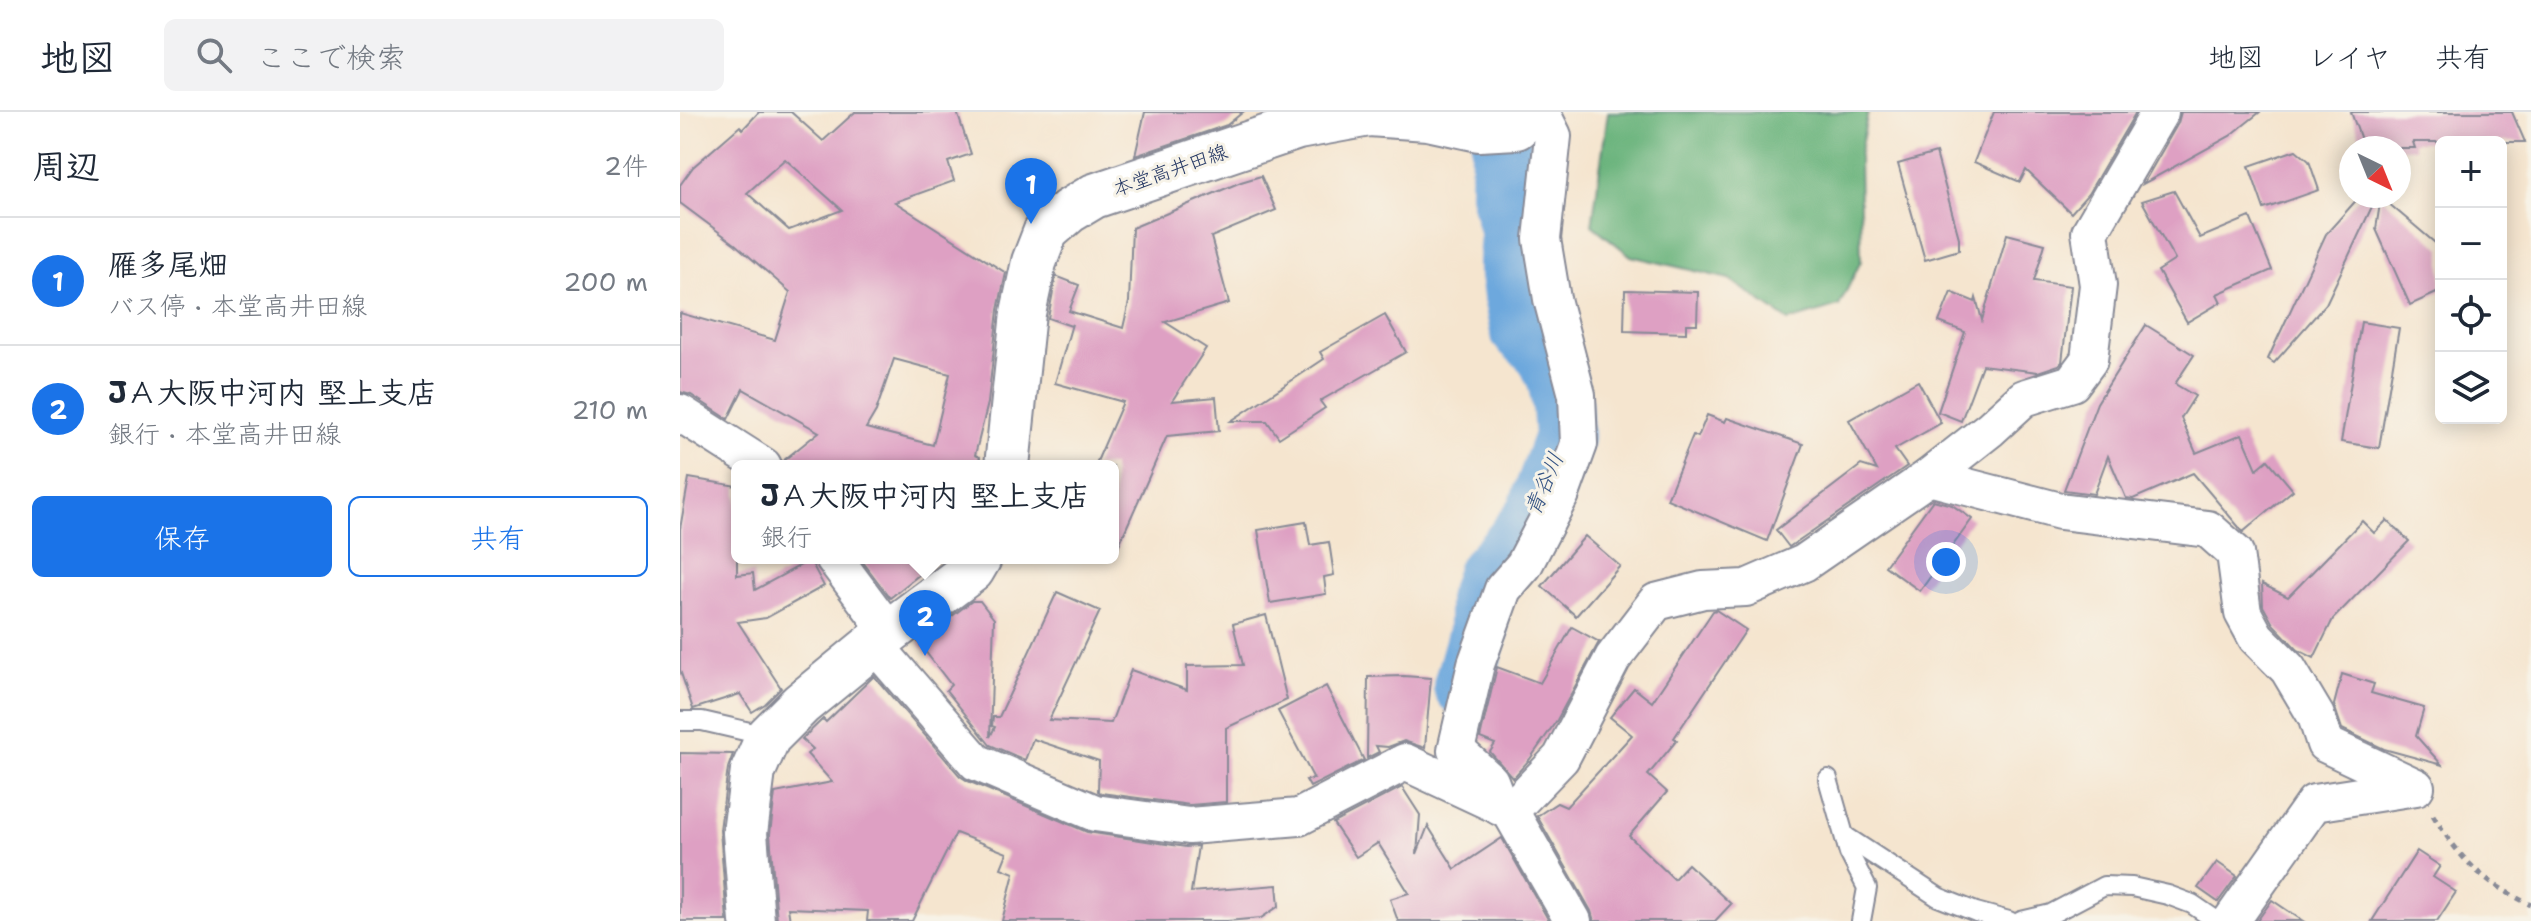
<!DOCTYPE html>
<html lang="ja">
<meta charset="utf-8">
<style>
:root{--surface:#fff;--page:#f2f2f3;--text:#1f2937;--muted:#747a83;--line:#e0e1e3;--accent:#1a73e8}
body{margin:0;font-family:"Shantell Sans","Klee One",sans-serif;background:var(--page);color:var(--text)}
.controls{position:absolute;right:24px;top:24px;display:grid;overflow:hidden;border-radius:12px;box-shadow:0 4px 20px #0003}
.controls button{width:72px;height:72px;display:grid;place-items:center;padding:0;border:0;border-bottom:2px solid var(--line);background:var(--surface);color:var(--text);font:40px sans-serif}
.compass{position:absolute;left:1659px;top:24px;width:72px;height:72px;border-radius:50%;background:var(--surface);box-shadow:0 4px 20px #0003;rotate:137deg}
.you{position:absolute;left:1266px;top:450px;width:28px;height:28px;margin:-20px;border:6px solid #fff;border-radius:50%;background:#1a73e8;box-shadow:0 0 0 12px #1a73e833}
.badge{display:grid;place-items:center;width:52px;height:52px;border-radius:50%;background:var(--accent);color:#fff;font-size:26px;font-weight:700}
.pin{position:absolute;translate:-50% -66px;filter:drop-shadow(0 2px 4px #0008)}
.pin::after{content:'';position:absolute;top:42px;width:28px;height:24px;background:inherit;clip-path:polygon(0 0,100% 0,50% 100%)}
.popup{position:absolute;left:51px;top:348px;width:388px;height:104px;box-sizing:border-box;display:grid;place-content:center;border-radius:12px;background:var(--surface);filter:drop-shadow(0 2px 6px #0005);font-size:26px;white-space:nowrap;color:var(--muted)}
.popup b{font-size:30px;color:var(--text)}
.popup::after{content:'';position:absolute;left:50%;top:100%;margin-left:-16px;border:16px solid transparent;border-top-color:var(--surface)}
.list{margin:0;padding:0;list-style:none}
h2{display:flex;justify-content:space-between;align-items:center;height:104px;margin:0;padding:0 32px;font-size:34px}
h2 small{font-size:26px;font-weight:400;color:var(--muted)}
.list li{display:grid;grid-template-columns:52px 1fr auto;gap:24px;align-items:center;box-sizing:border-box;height:128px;padding:0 32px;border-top:2px solid var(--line)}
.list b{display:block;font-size:30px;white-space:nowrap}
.list p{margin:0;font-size:26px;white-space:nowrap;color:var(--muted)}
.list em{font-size:26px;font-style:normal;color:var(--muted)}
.actions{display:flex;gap:16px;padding:24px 32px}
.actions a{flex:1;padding:18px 0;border:2px solid var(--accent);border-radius:12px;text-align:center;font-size:28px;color:var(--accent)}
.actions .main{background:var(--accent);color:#fff}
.icon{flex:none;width:44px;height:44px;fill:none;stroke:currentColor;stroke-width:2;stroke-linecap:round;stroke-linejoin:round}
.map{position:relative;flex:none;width:1851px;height:809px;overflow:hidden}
header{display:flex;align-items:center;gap:48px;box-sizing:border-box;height:112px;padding:0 40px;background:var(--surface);border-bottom:2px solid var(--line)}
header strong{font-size:38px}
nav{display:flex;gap:44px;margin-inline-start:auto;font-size:28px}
.search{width:560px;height:72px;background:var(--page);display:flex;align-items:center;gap:20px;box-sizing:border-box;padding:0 28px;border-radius:12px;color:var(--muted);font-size:30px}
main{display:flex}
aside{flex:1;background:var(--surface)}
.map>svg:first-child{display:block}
.forest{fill:#69b37b;stroke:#42716c;stroke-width:2}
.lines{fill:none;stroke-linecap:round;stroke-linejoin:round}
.river{stroke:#6da8dd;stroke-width:60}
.building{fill:#dea0c3;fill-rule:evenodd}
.service-casing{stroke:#888a96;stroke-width:22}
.minor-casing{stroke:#888a96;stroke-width:40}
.secondary-casing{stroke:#888a96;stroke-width:48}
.path{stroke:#888a96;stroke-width:5;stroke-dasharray:6 6;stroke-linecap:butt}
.service{stroke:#fff;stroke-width:18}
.minor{stroke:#fff;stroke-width:36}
.secondary{stroke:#fff;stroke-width:44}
.labels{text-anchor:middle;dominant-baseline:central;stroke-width:6;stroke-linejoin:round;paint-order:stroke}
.street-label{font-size:20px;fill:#1b2f5e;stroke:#f7f3e8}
.water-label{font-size:22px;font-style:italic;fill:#345384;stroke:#f7f3e8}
</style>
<header>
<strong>地図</strong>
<div class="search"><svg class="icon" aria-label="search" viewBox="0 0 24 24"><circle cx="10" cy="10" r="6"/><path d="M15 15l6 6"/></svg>ここで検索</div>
<nav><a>地図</a><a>レイヤ</a><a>共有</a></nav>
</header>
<main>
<aside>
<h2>周辺<small>2件</small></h2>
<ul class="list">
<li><span class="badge">1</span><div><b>雁多尾畑</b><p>バス停 · 本堂高井田線</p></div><em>200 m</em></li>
<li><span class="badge">2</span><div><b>JＡ大阪中河内 堅上支店</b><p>銀行 · 本堂高井田線</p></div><em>210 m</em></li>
</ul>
<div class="actions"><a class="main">保存</a><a>共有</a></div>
</aside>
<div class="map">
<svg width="1851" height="809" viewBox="0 0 1851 809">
<rect width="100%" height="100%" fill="#f7f3e8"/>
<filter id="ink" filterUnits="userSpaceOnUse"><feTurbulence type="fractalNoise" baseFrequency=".0125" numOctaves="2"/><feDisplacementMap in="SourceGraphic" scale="16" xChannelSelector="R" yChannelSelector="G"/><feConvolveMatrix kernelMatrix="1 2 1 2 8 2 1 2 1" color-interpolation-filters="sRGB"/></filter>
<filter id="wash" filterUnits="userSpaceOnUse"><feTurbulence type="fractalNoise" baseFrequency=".006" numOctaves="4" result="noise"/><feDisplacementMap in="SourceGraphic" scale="32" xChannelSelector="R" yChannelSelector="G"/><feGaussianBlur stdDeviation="1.8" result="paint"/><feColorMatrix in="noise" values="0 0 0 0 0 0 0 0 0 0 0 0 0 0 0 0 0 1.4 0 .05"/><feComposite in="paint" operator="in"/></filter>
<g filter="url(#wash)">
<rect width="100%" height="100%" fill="#f5e5cf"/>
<!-- forest -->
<polygon class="forest" points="928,0 1188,0 1179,44 1181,149 1159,194 1109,209 1049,167 951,144 912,113"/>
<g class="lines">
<!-- river -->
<polyline class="river" points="783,574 798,520 798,488 806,462 834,431 856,402 884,325 882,294 877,267 865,241 840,218 834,189 828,150 830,122 820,81 822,0"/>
</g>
<g id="blocks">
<!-- building -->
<g class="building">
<path d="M79 0H111L143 29 175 0H277L291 42 268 50 274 69 215 90 326 161 318 198 308 291 295 343 300 345 298 354H104L103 349 139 320 63 277 48 307 11 283 0 280V201L95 228 110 180 55 132 0 91V73L13 55 60 14 63 17ZM105 47 162 98 109 118 67 81ZM214 247 270 262 253 333 186 316 196 299Z"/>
<polygon points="465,0 563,0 547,13 455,44"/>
<polygon points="1314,0 1456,0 1408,82 1391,101 1346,58 1340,70 1294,50"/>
<polygon points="1501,0 1580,0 1550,24 1463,72 1498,11"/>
<polygon points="1671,0 1832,0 1845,30 1733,30 1735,36 1684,36"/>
<polygon points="1616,38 1629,49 1639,78 1584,97 1569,54"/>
<polygon points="1256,41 1279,126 1279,138 1245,148 1218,52"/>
<polygon points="581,64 596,98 531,125 549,191 485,210 526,236 492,289 536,285 539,319 487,324 433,446 433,354 415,354 443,290 375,271 392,212 391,214 368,206 376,164 399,173 389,199 443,216 449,190 452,116 561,70"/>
<polygon points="1494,79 1520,126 1570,105 1592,158 1537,182 1541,190 1507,210 1478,159 1495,148 1462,89"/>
<polygon points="1680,84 1697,84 1646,192 1594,251 1588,247 1646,122"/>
<polygon points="1701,85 1761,136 1761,179 1730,193 1696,117"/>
<polygon points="1327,122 1365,132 1354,169 1391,174 1382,250 1379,253 1358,260 1302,253 1281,309 1258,300 1285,220 1259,210 1271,180 1295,190 1296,186 1302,208"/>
<polygon points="945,178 1018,180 1017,212 1006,212 1006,221 944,219"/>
<polygon points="705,203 726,240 640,289 645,296 599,326 587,309 551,309 644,247 640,240"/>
<polygon points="1681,210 1719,216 1699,336 1661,330"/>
<polygon points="1466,213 1514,243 1495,272 1515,284 1501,306 1516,341 1562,322 1577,357 1588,348 1613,378 1563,420 1513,361 1453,387 1446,386 1428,344 1414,382 1384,378 1417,291"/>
<polygon points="1238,269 1261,311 1215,337 1227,354 1109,435 1096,418 1181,353 1197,358 1169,308"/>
<polygon points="1027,303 1045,310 1047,306 1123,332 1087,429 987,387 1013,323 1018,325"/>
<polygon points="9,366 57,374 57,463 73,461 75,478 130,448 144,474 86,506 58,510 101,576 85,592 72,600 60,582 13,597 0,558 0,417"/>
<polygon points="1253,388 1272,393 1292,407 1240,479 1205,454"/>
<polygon points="1707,408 1729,429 1653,507 1634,546 1618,538 1593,512 1583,494 1582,472 1608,485 1682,409 1694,421"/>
<polygon points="626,410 630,433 649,430 654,463 644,465 646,482 590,491 578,418"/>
<polygon points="905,424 940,454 896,504 862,474"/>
<polygon points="180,446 260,446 210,486"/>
<polygon points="377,480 420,499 369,608 431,611 451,558 507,578 507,554 563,553 553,512 586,503 607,588 546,616 546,690 510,693 421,681 418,679 419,649 353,627 345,648 310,633 266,578 271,573 238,530 292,489 300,489 314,507 310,625 315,615 312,614 313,605 319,605"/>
<polygon points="1036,498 1066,518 994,626 997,628 968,663 987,680 949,724 994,767 1008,752 1051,792 1035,809 914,809 911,799 857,704 877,691 886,695 952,623 930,605 954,576 972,590 1033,499"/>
<polygon points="892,515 919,530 877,608 850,647 833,666 810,640 815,632 800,626 817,555 860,571"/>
<polygon points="1662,562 1694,572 1691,581 1744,596 1736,624 1762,653 1704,637 1662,617 1654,593"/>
<polygon points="194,564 280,664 288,669 407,720 506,735 518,734 511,780 597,773 599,794 581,806 547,809 322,809 334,761 321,756 327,741 276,721 232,809 187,809 188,799 108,796 110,809 97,809 90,722 95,681 152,670 127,642 133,637 122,627 143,607 146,610"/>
<polygon points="724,564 751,566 745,636 724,629 708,635 696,634 699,640 687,646 688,565"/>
<polygon points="646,574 684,648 630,675 626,668 634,667 598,599"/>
<polygon points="0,641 53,642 48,656 40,718 47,809 0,809"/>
<polygon points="722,675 740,703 737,742 748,714 775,757 822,726 869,809 718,809 710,787 729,781 698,731 676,745 653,711"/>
<polygon points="1737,739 1760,754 1753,765 1776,780 1757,809 1692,809"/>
<polygon points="1537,750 1557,764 1538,790 1518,776"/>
<polygon points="1592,788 1623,809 1577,809"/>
</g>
</g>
</g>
<g filter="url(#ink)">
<use href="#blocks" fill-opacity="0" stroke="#888a96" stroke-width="2"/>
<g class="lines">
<!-- service casing -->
<g class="service-casing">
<g id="service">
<polyline points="0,609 22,609 87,624"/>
<polyline points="1148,667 1169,741 1187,776 1181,809"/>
<polyline points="1165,724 1258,785 1296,800 1329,809"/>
<polyline points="1341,809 1371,802 1424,774 1452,775 1488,783 1512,792 1537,809"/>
</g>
</g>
<!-- minor casing -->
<g class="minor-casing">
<g id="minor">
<polyline points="0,301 83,354"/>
<polyline points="1249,365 1380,399 1528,417 1555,441 1563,501 1576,525 1608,557 1636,604 1645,632 1736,675 1634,691 1551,809"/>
<polyline points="154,446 209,520"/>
<polyline points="195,533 296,650 415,701 509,714 619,705 725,650 830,699 893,809"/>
<polyline points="820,695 810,669 776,638 796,552 823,477 844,453 881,382 899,332 897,283 872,187 862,127 873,24 861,0"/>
<polyline points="830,699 881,646 933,546 976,490 1023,478 1066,476 1124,451 1249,365 1310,317 1344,286 1392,271 1409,248 1418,173 1410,120 1480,0"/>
</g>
</g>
<!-- secondary casing -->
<g class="secondary-casing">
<g id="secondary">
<polyline points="327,354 343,201 354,150 366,119 389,99 414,84 618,15 689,2 748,6 799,17 836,15 854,0"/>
<polyline points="72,809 65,721 73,659 88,625 121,592 209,520 292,458 299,446"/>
</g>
</g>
<!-- path -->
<path class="path" d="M1753 703C1782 750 1802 769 1851 793"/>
<!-- service -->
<use href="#service" class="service"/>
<!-- minor -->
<use href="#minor" class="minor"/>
<!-- secondary -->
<use href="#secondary" class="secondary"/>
</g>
</g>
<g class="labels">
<!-- street labels -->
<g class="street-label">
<text transform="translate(490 58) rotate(-19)">本堂高井田線</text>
</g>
<!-- water labels -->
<g class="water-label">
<text transform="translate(864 372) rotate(-67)">青谷川</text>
</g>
</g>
</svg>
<div class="controls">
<button>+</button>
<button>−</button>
<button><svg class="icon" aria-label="locate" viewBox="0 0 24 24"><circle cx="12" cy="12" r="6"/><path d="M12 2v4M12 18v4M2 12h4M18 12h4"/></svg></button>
<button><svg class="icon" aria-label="layers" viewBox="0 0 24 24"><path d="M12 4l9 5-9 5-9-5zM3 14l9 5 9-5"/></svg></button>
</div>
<svg class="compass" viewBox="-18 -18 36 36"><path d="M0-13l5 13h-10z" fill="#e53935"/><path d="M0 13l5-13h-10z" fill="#747a83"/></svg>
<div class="you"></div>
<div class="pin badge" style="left:351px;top:112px">1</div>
<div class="pin badge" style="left:245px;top:544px">2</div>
<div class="popup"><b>JＡ大阪中河内 堅上支店</b>銀行</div>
</div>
</main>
